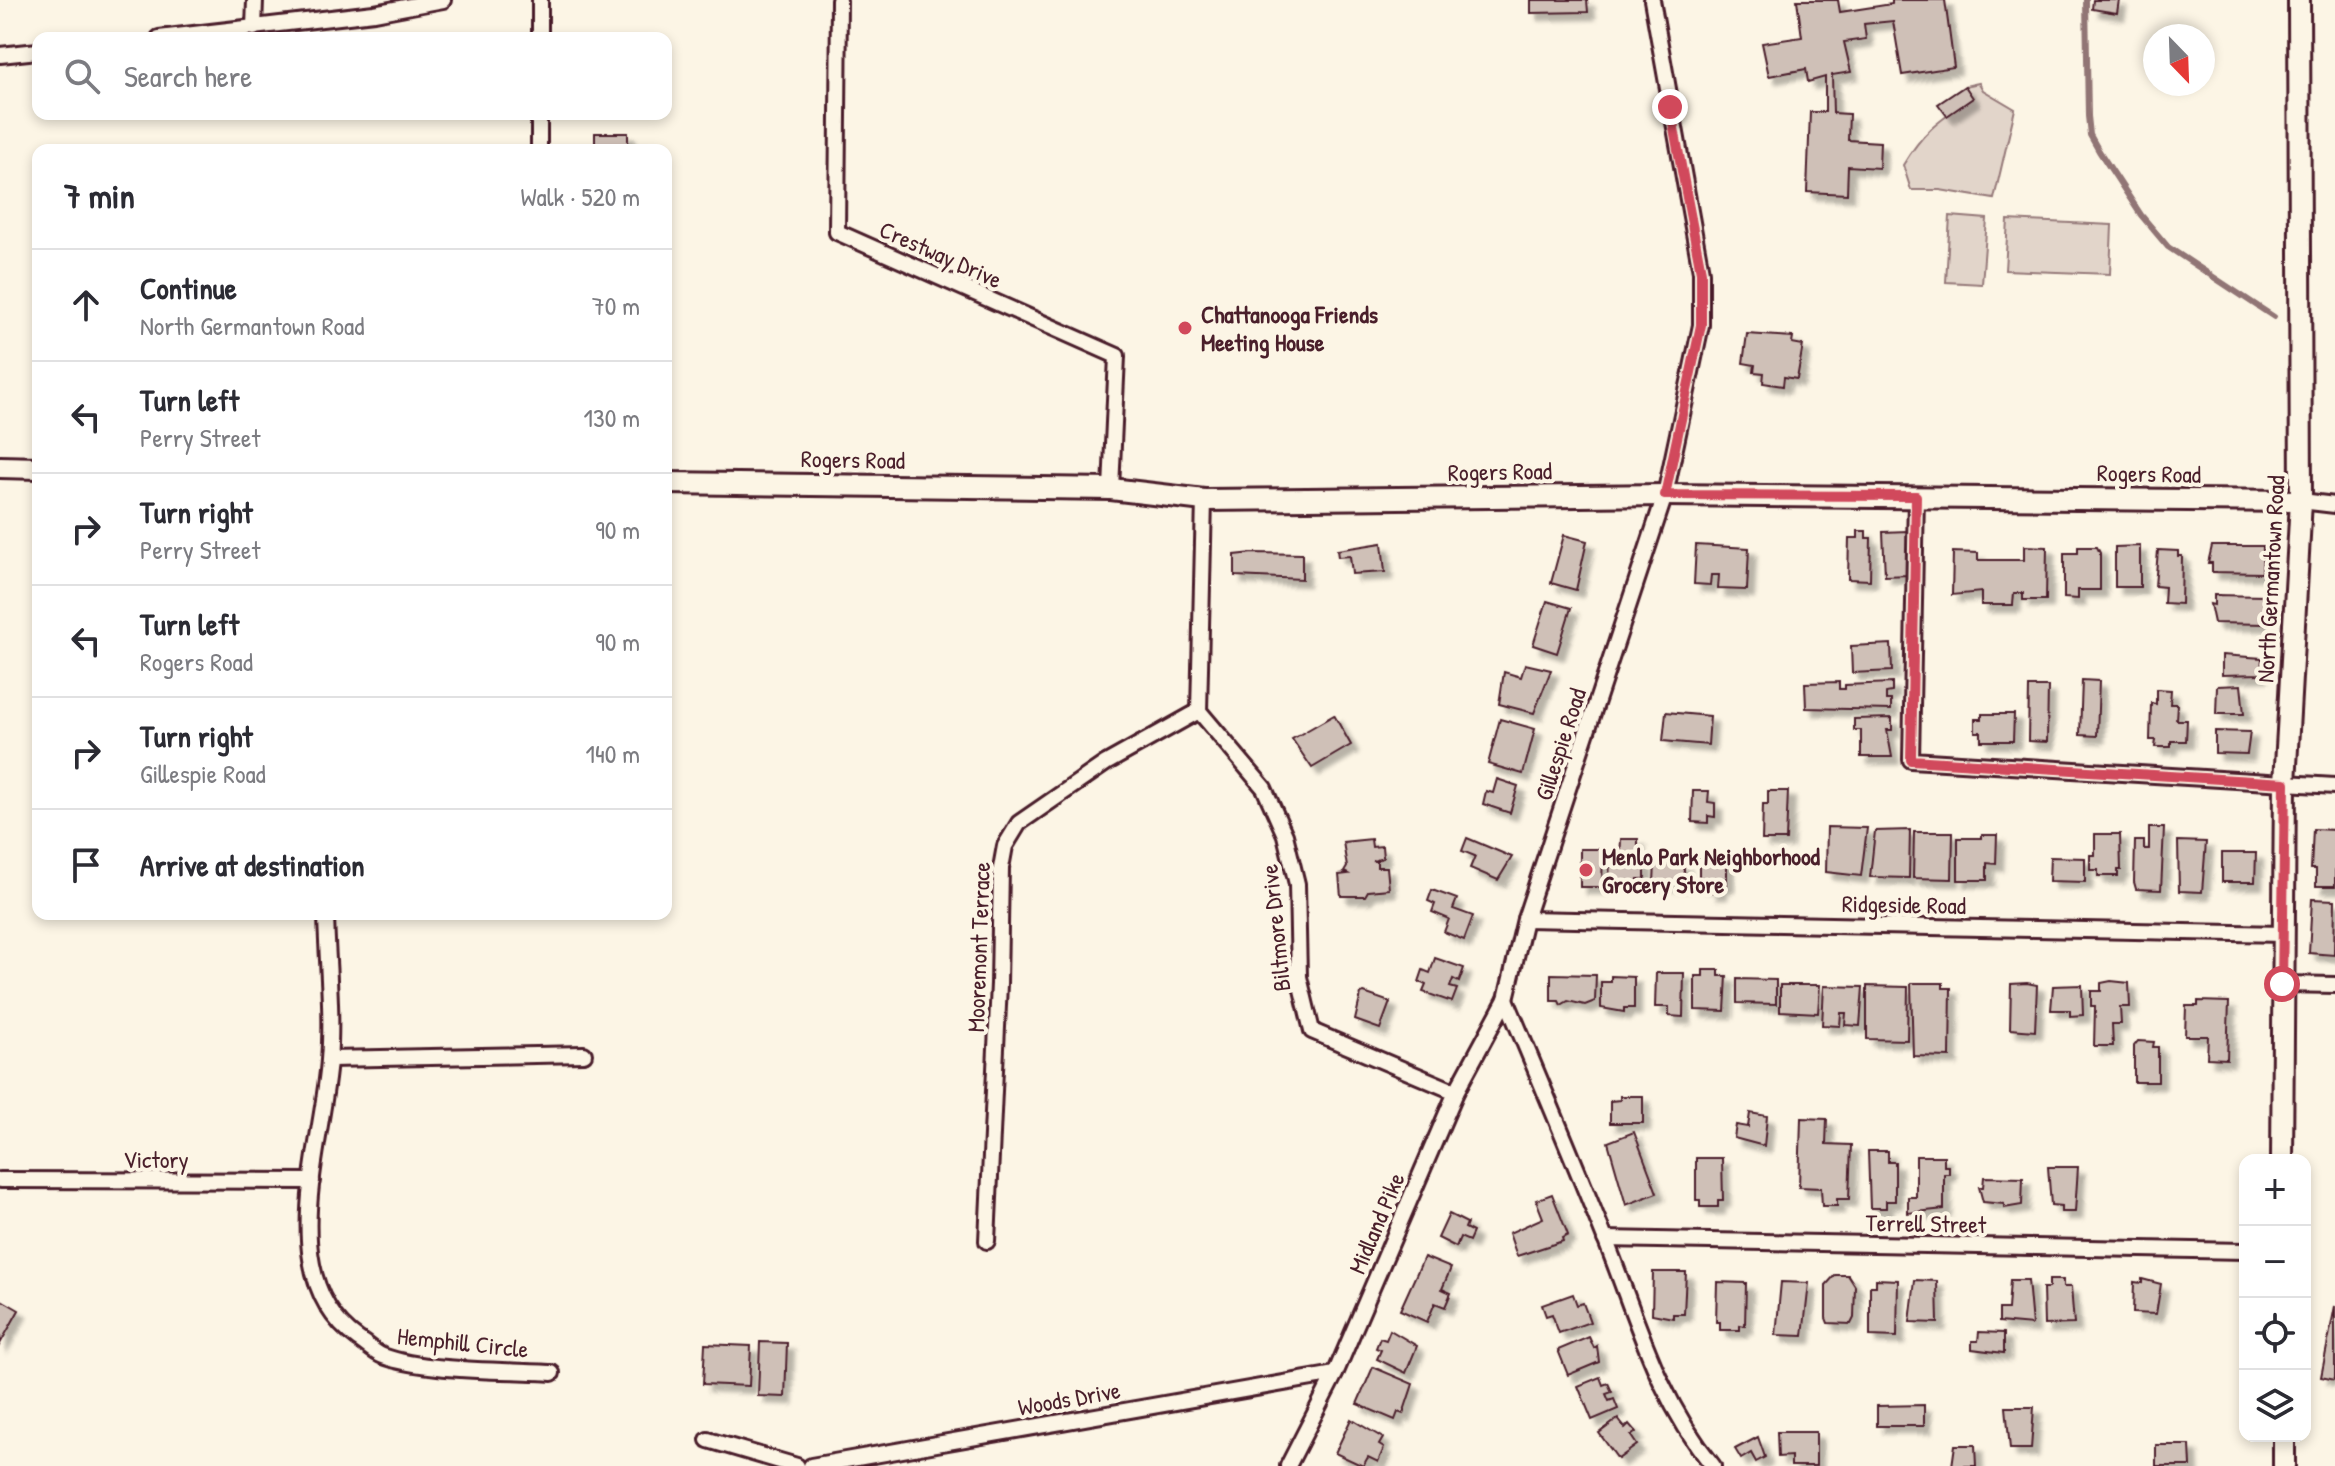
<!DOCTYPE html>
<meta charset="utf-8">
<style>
:root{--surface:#fff;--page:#f2f2f3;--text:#2b2b33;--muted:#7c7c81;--line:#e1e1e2}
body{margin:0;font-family:"Patrick Hand",sans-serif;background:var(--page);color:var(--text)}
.controls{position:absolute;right:24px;bottom:24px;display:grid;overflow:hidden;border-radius:16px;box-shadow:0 4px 12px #0003}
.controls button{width:72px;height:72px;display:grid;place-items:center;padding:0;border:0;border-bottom:2px solid var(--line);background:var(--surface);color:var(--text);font:40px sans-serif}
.compass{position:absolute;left:2143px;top:24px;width:72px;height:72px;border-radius:50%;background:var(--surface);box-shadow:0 4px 12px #0003;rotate:157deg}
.stop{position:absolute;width:24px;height:24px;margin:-18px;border:6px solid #d1495b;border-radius:50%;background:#fff}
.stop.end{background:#d1495b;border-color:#fff;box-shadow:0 2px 8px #0008}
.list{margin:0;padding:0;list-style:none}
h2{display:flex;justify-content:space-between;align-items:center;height:104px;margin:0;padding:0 32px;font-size:34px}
h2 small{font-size:26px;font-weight:400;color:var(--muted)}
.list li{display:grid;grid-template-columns:52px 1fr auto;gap:24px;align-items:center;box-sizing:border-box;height:112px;padding:0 32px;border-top:2px solid var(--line)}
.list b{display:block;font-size:30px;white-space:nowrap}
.list p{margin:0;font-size:26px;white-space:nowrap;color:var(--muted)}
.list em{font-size:26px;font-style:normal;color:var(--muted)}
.icon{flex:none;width:44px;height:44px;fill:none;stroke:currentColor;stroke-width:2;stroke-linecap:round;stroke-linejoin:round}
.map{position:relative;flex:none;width:2335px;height:1466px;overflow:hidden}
.search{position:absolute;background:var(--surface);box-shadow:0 4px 12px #0003;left:32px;top:32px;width:640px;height:88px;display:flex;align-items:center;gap:20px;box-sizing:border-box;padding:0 28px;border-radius:16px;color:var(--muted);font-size:30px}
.panel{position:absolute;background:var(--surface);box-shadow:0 4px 12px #0003;left:32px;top:144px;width:640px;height:776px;border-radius:16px}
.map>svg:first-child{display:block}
.green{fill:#e2d5ca;stroke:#967a7a;stroke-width:2}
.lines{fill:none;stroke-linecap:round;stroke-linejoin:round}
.stream{stroke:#917474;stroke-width:6}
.building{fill:#cfc0b7;stroke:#4a1f2b;stroke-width:2;filter:url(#shadow)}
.street-casing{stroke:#4a1f2b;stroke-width:20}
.secondary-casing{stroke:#4a1f2b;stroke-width:26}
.street{stroke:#fcf5e5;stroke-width:14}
.secondary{stroke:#fcf5e5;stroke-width:20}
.route{stroke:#d1495b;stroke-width:10}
.poi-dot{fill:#d1495b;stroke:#fcf5e5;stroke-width:3}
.labels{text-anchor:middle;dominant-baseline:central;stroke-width:8;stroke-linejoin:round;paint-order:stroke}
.street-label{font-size:24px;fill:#4a1f2b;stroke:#fcf5e5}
.poi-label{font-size:24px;font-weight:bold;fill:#4a1f2b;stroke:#fcf5e5;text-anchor:start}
</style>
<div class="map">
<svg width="2335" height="1466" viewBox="0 0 2335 1466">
<defs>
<filter id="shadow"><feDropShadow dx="7" dy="7" stdDeviation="2" flood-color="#0004"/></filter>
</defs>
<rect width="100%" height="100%" fill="#fcf5e5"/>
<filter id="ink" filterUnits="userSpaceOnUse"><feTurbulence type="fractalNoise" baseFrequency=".0125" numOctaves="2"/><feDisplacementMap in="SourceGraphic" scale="16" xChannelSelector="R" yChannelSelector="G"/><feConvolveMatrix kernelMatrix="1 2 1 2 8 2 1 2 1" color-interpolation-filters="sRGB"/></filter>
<g filter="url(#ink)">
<!-- green -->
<g class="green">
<path d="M1979 83 1983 90 2015 109 1994 199 1940 190H1911L1903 165C1925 129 1939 121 1972 98L1965 86Z"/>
<polygon points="1950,216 1987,219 1982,284 1946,282"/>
<polygon points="2008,220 2112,225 2110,274 2005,270"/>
</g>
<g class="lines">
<!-- stream -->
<polyline class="stream" points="2086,0 2088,116 2090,135 2099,151 2141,215 2168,247 2274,317"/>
</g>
<!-- building -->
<g class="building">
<polygon points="1531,0 1587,0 1588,12 1531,13"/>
<polygon points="1797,0 1838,0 1840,12 1892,4 1892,0 1945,0 1954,67 1902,75 1893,21 1864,24 1866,39 1844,42 1851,72 1832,75 1833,113 1849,114 1848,140 1880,142 1879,168 1848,166 1847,194 1807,192 1810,112 1825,112 1825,77 1808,82 1806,69 1769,76 1762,43 1802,37"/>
<polygon points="2093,0 2119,0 2117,13 2092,9"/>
<polygon points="1965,86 1973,98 1947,116 1938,104"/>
<rect x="595" y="133" width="33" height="17"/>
<polygon points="1747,334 1793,337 1792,343 1803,345 1797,379 1784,377 1783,386 1763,383 1764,373 1754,372 1755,365 1743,363"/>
<polygon points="1858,531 1866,531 1866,538 1871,538 1870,580 1848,579 1849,538 1858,538"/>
<polygon points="1907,531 1909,575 1885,576 1883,532"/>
<polygon points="1564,535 1587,541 1576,590 1551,583"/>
<polygon points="1382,543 1385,572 1352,574 1350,556 1338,557 1337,550"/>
<polygon points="1696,545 1749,548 1747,590 1718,589 1719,575 1711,575 1710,585 1694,584"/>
<polygon points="2024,546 2047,547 2046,600 2023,600 2023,593 2014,593 2013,605 1981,605 1981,592 1952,595 1953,552 1978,553 1978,560 2024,560"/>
<polygon points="2140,546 2140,587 2115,587 2115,547"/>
<polygon points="2212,546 2263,546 2262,573 2212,572 2212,563 2208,563"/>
<polygon points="2078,547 2097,547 2100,553 2100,590 2078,590 2078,599 2064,598 2064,553 2078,553"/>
<polygon points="2158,550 2178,551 2178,556 2182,556 2181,604 2164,603 2165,587 2155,586"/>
<polygon points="1253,553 1302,554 1302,579 1235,576 1235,555"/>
<polygon points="2214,595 2265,596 2265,624 2214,623 2210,604 2214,605"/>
<polygon points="1547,601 1571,608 1557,653 1533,645"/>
<polygon points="1891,644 1892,671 1852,673 1851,646"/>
<polygon points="2222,655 2262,658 2261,674 2222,675"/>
<polygon points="1525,664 1551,670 1534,713 1499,704 1504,672 1521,677"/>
<polygon points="2082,680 2099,681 2097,736 2080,735"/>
<polygon points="1839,682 1839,689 1845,689 1845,685 1892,683 1892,692 1886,693 1886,700 1891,700 1891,710 1806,708 1805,683"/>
<polygon points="2241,685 2244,714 2216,714 2217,686"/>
<polygon points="2029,687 2048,687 2047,742 2028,741"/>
<polygon points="2156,689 2171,690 2170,704 2177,704 2176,720 2187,720 2186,741 2171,741 2171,747 2155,747 2156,740 2150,740 2151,703 2156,704"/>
<polygon points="1666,712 1710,716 1708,745 1663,741"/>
<polygon points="1982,714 2014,714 2013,741 1981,741 1981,732 1975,732 1975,719 1982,719"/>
<polygon points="1334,715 1351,745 1312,768 1292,739"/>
<polygon points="1892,718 1892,730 1887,730 1892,757 1861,757 1861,730 1854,730 1854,719"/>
<polygon points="1500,719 1535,729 1523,774 1488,764"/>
<polygon points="2215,731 2250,732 2247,754 2215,753"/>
<polygon points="1497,779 1518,786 1510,813 1483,804 1486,791 1493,793"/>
<polygon points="1693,791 1709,791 1708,802 1715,803 1715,817 1708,816 1708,823 1692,822"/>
<polygon points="1768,791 1788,791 1786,840 1762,840 1763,804 1768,804"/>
<polygon points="1827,827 1867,828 1861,876 1826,872"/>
<polygon points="2149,828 2164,828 2161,890 2136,889 2134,882 2135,841 2144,841 2144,849 2149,849"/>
<polygon points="2313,829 2335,830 2335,886 2316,886 2316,869 2311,869"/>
<polygon points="1910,830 1909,878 1870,877 1875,831"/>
<polygon points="1914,832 1953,832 1952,879 1913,878"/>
<polygon points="2095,834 2120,834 2121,870 2118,870 2118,876 2098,876 2098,870 2090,870 2090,855 2095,855"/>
<polygon points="1982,835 1997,835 1996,864 1987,863 1987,880 1958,880 1958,838 1982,838"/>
<polygon points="1467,838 1512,857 1498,880 1470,868 1475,856 1462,851"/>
<polygon points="1371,839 1372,847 1382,846 1383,858 1373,861 1377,861 1377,867 1387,867 1389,889 1368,891 1365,896 1341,896 1339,875 1348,874 1344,872 1347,867 1343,842"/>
<polygon points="1621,839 1638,839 1638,863 1645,863 1645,879 1638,879 1638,883 1609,882 1610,860 1620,860"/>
<polygon points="2178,841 2206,842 2202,892 2179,891"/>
<polygon points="1580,849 1603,849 1602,887 1580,887"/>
<polygon points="2222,853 2256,853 2255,882 2222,882"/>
<polygon points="2050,857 2085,858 2085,882 2049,881"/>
<polygon points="1699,858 1727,858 1727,885 1720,885 1720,892 1710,892 1710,885 1699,885"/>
<polygon points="1655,862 1684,863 1684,884 1654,883"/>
<polygon points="1432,890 1457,899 1453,909 1473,916 1464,940 1444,932 1449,919 1432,912 1435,904 1428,901"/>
<polygon points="2312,899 2335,900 2334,955 2309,953"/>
<polygon points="1435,958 1464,968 1459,982 1453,979 1450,987 1457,989 1452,1002 1423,992 1426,985 1419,982 1423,970 1430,973"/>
<polygon points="1703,970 1719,970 1719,976 1727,976 1725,1011 1695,1010 1695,976 1703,976"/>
<polygon points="1656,973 1684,973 1683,1017 1669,1016 1669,1007 1655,1007"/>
<polygon points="1551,974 1596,975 1595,1001 1585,1005 1568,1001 1561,1005 1559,1001 1551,1001"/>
<polygon points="1611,976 1634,977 1634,1008 1624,1008 1624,1012 1601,1008 1601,982 1611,982"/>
<polygon points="1737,979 1776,980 1776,1004 1737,1003"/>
<polygon points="2111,981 2129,983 2130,1007 2120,1007 2121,1024 2112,1024 2113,1046 2094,1046 2095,1006 2091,1006 2091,991 2101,991 2101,983"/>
<polygon points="1911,983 1943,983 1943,988 1951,988 1950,1057 1913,1056"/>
<polygon points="2027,983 2037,985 2035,1031 2010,1029 2011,984"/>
<polygon points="1780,985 1820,985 1818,1013 1780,1011"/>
<polygon points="2082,985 2083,1015 2070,1016 2070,1010 2051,1010 2053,986"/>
<polygon points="1824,986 1863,987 1860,1026 1845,1025 1846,1013 1841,1013 1840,1026 1822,1025"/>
<polygon points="1867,986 1908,987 1907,1040 1867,1039"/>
<polygon points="1364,993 1390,1002 1380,1029 1355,1020 1361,994"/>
<polygon points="2198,1001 2229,1002 2227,1059 2207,1058 2208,1036 2185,1036 2186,1006 2198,1006"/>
<polygon points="2138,1041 2154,1042 2153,1047 2158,1047 2158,1082 2134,1082 2134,1046"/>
<polygon points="1620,1096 1643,1096 1643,1123 1610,1123 1610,1101 1620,1100"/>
<polygon points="1750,1113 1767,1116 1764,1146 1734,1138 1736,1125 1748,1127"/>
<polygon points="1801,1118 1827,1119 1826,1144 1851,1145 1849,1199 1837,1199 1837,1206 1822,1206 1821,1188 1799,1187"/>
<polygon points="1634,1132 1657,1193 1626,1205 1608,1142"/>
<polygon points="1868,1151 1888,1151 1888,1162 1895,1162 1895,1201 1886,1201 1886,1208 1870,1208"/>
<polygon points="1916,1156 1944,1156 1944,1166 1949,1166 1949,1174 1944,1174 1944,1209 1908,1213 1908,1197 1916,1197"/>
<polygon points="1696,1158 1722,1158 1723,1200 1718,1200 1718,1207 1700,1207 1700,1200 1696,1200"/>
<polygon points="2048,1167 2078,1167 2075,1212 2061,1212 2061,1206 2051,1205"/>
<polygon points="1984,1177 2023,1178 2022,1205 2004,1208 2004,1204 1983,1202 1979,1187 1983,1187"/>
<polygon points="1552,1194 1568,1235 1562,1238 1563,1241 1517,1256 1509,1233 1543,1218 1536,1200"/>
<polygon points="1449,1214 1467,1223 1465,1228 1473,1232 1469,1241 1460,1237 1456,1247 1438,1238"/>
<polygon points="1424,1257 1451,1268 1442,1289 1451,1293 1445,1307 1435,1303 1427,1322 1400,1310"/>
<polygon points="1653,1272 1686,1272 1684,1314 1673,1314 1673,1318 1652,1314"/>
<polygon points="1835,1275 1848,1275 1855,1286 1854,1318 1851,1324 1828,1323 1826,1318 1826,1285"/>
<polygon points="1876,1279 1898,1280 1897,1337 1870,1336 1870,1286 1876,1286"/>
<polygon points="2142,1279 2161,1284 2156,1314 2133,1313 2134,1282 2142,1283"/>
<polygon points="1915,1280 1937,1281 1938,1323 1910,1322"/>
<polygon points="2010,1280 2028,1280 2032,1325 1999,1322 1999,1309 2008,1309"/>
<polygon points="2049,1280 2063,1280 2063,1287 2071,1287 2074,1324 2044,1325 2043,1288 2049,1288"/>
<polygon points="1717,1282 1746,1283 1745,1326 1740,1325 1740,1330 1720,1330 1720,1322 1716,1322"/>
<polygon points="1781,1282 1809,1283 1803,1336 1776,1335"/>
<polygon points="1573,1294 1577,1305 1583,1303 1590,1322 1559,1333 1552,1314 1546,1316 1542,1305"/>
<polygon points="0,1299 19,1310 0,1344"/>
<polygon points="2335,1306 2335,1380 2321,1377"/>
<polygon points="1390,1330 1417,1346 1406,1373 1377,1359 1381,1350 1376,1348 1380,1338 1386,1340"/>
<polygon points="1979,1332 2004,1333 2004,1353 1972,1349 1972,1341 1978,1341"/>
<polygon points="1589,1337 1594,1348 1597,1346 1599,1362 1568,1375 1558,1350"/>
<polygon points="760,1342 787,1343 785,1397 758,1396"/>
<polygon points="705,1344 751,1346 749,1386 703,1384"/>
<polygon points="1373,1367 1413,1384 1403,1414 1398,1412 1395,1420 1357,1404"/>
<polygon points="1600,1377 1603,1385 1608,1383 1612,1392 1606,1394 1609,1401 1614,1399 1618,1409 1592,1420 1578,1386"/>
<polygon points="1924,1405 1924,1426 1877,1426 1877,1406"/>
<polygon points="2006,1407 2034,1407 2031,1449 2010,1449"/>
<polygon points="1351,1419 1383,1438 1379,1445 1384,1448 1378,1462 1368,1457 1363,1466 1335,1453"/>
<polygon points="1618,1419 1625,1428 1629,1424 1636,1432 1631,1436 1637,1445 1618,1459 1599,1433"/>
<polygon points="1777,1432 1816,1432 1816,1466 1791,1466 1791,1456 1778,1457"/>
<polygon points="1758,1437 1765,1457 1756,1462 1751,1453 1741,1459 1735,1449"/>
<polygon points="1955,1445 1975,1445 1976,1466 1952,1466"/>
<polygon points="2156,1445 2190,1445 2191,1466 2156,1466"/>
</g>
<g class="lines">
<!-- street casing -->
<g class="street-casing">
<g id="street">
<polyline points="839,0 837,232 1117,356 1111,489"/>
<polyline points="254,28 255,0"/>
<polyline points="159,38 374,13 443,0"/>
<polyline points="540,38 540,0"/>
<polyline points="0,55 38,51"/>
<polyline points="539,150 539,114"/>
<polyline points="1916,496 1911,760 2335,786"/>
<polyline points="1204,500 1199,711 1264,788 1285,835 1297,884 1299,977 1312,1031 1456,1092"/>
<polyline points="2301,501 2335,505"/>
<path d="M326 914C327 962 333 1012 329 1060 323 1146 272 1278 358 1339 366 1344 375 1353 383 1356 425 1372 506 1370 552 1373"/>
<polyline points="1525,919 2283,934"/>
<polyline points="2282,984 2335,985"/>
<path d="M1506 999C1539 1078 1572 1156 1604 1236 1637 1318 1656 1396 1713 1466"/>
<polyline points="330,1059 584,1054"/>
<polyline points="0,1180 312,1181"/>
<polyline points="1605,1239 2245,1251"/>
<polyline points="987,1241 999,984 1001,868 1005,846 1019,823 1106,763 1199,711"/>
<polyline points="708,1440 797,1466"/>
<polyline points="811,1466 1335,1374"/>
<polyline points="1288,1466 1335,1374 1456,1092 1506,999 1525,919 1665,495 1701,325 1701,272 1652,0"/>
</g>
</g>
<!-- secondary casing -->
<g class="secondary-casing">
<g id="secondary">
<polyline points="0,467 38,468"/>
<polyline points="666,483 1111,489 1204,500 1665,495 2301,501"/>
<polyline points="2282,1160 2285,783 2301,501 2299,0"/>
<polyline points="2284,1436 2284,1466"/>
</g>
</g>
<!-- street -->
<use href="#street" class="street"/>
<!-- secondary -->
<use href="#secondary" class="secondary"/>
</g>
</g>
<g class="lines" filter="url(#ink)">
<!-- route -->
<polyline class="route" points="1670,107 1701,272 1701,325 1665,495 1916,496 1911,760 2285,783 2282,984"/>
</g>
<!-- markers -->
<g class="poi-dot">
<circle cx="1185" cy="328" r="8"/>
<circle cx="1586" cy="870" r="8"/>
</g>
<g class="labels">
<!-- street labels -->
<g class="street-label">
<text transform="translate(941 254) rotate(24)">Crestway Drive</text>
<text transform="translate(853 459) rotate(1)">Rogers Road</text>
<text transform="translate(1500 471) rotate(-1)">Rogers Road</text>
<text transform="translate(2149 473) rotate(1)">Rogers Road</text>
<text transform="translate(2270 579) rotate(-87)">North Germantown Road</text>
<text transform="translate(1560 744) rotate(-72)">Gillespie Road</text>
<text transform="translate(1904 904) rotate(1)">Ridgeside Road</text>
<text transform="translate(1275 928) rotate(-96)">Biltmore Drive</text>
<text transform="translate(978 947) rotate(-88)">Mooremont Terrace</text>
<text x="156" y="1159">Victory</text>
<text transform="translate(1376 1223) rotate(-67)">Midland Pike</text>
<text transform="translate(1926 1223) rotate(1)">Terrell Street</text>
<text transform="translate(463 1342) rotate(6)">Hemphill Circle</text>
<text transform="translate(1069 1398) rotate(-10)">Woods Drive</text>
</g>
<!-- poi labels -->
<g class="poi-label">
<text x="1201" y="314">Chattanooga Friends<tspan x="1201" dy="28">Meeting House</tspan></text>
<text x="1602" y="856">Menlo Park Neighborhood<tspan x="1602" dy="28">Grocery Store</tspan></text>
</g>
</g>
</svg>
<div class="controls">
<button>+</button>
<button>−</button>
<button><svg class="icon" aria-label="locate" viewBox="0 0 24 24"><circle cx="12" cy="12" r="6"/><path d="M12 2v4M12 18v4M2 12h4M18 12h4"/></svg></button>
<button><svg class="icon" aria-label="layers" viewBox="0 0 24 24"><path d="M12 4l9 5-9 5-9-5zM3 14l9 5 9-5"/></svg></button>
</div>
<svg class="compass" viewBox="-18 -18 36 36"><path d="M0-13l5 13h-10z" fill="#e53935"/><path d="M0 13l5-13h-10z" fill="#7c7c81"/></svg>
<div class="stop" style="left:2282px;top:984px"></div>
<div class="stop end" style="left:1670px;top:107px"></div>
<div class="search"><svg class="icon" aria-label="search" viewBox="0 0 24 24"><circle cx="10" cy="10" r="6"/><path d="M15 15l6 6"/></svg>Search here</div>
<section class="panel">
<h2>7 min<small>Walk · 520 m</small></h2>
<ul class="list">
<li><svg class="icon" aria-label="ahead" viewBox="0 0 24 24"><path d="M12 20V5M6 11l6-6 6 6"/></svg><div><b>Continue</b><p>North Germantown Road</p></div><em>70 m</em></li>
<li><svg class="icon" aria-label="left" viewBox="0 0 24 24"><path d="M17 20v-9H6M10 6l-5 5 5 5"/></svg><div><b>Turn left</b><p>Perry Street</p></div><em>130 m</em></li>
<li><svg class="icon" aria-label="right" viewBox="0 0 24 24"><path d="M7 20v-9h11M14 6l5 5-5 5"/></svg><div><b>Turn right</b><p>Perry Street</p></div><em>90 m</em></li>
<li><svg class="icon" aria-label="left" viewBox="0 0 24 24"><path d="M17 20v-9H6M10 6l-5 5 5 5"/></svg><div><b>Turn left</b><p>Rogers Road</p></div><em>90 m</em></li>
<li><svg class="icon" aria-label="right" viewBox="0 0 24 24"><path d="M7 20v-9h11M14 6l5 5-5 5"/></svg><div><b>Turn right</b><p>Gillespie Road</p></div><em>140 m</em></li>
<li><svg class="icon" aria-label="arrive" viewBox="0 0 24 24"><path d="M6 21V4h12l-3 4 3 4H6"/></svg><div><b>Arrive at destination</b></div></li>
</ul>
</section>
</div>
